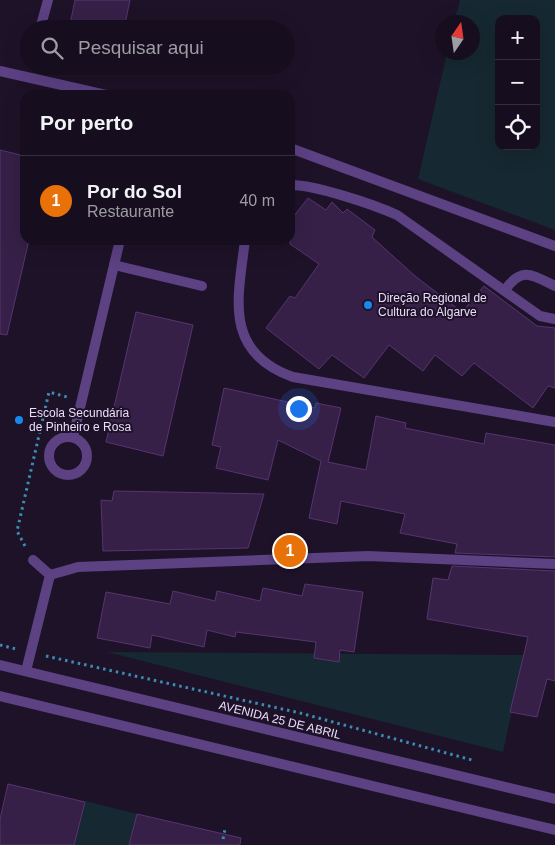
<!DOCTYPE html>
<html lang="pt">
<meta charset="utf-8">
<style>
:root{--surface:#160e1e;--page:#231c2b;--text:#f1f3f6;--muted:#9e9ca4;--line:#352e3c;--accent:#0f766e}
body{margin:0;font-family:Arial,sans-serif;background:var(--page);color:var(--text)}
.controls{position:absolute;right:15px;top:15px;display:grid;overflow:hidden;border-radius:10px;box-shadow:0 5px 20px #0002}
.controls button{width:45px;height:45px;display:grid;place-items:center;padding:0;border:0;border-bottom:1px solid var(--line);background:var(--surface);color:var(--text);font:25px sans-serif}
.compass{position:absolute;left:435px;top:15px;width:45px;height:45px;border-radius:50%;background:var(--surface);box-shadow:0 5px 20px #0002;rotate:13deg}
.you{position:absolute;left:298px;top:408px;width:18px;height:18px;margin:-12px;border:4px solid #fff;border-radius:50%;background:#1a73e8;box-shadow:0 0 0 8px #1a73e833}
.badge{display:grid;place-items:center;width:32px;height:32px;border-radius:50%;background:var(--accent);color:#fff;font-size:16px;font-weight:700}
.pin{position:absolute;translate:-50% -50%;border:2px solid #fff;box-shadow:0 1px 5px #0006}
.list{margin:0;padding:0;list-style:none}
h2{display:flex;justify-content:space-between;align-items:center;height:65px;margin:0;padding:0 20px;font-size:21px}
h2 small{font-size:16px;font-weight:400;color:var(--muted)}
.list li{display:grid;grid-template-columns:32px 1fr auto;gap:15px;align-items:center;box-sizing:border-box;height:90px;padding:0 20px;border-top:1px solid var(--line)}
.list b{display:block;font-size:19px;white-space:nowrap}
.list p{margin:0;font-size:16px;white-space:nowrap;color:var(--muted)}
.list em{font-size:16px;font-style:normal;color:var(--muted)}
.icon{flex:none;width:28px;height:28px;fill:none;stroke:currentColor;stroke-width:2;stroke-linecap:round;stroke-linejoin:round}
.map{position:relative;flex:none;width:555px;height:845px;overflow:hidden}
.search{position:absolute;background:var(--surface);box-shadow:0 5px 20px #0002;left:20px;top:20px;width:275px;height:55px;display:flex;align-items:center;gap:12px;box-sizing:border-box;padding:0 18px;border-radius:28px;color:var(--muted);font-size:19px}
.panel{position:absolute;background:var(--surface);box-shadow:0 5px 20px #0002;left:20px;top:90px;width:275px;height:155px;border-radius:15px}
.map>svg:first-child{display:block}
.green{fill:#162831;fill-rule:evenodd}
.building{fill:#362047;stroke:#563471}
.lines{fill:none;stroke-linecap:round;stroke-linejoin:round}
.path{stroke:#3a8db2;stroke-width:3;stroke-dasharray:2.5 4;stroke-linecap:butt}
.service{stroke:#5c4183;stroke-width:10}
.minor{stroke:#5c4183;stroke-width:10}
.poi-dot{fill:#1789ed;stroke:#1e1228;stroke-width:2}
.labels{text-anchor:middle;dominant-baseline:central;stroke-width:4;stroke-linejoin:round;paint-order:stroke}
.poi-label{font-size:12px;fill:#ebdcfc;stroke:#1e1228;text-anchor:start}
.street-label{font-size:12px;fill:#ebdcfc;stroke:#1e1228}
</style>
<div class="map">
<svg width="555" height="845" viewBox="0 0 555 845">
<rect width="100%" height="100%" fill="#1e1228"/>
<!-- green -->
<g class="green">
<path d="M460 0H555V230L418 179 447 53 472 52V22H454ZM499 19H536V146H499Z"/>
<polygon points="107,652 524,655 503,752"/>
<polygon points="85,801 137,814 129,845 74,845"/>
</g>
<!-- building -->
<g class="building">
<polygon points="75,0 130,0 124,29 69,29"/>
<polygon points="0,150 25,156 25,240 29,240 7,335 0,334"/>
<polygon points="308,198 326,210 332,202 343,213 347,209 375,230 372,237 415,276 462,312 484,286 537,326 555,328 555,388 548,386 533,408 474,363 462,376 435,355 423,371 389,345 364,378 332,355 319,369 266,328 290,296 295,298 319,264 290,244 290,221"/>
<polygon points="136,312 193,325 163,456 106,442"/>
<polygon points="224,388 315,408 316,403 341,408 328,462 366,470 376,416 406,423 405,428 484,444 486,433 555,445 555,557 455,553 457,544 400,533 405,514 341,501 337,524 309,518 321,461 278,440 268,480 216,468 221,447 212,445"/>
<polygon points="114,491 218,493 264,494 248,548 103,551 101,500 112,501"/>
<polygon points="452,566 555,571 555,681 547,679 537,717 510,712 528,637 427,619 433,578 448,580"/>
<polygon points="305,584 363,592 354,652 340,650 339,662 314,658 316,642 236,632 235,637 207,630 204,647 152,635 150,648 97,638 106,592 170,604 173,591 215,601 217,591 260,601 263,588 302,596"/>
<polygon points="8,784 85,802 74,845 0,845 0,819"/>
<polygon points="137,814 241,838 240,845 129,845"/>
</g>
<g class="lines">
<!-- path -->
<g class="path">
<polyline points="25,546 17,531 49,392 67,397"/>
<polyline points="0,645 16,649"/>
<polyline points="46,656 300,713 472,760"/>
<polyline points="223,839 225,829"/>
</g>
<!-- service -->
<g class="service">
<path d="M290 185C313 184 375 205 397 215L540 316 555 319"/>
<path d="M245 240C238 298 223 352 293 377L555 422"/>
<path d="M505 290C522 266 532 275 555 286"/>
</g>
<!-- minor -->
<g class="minor">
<polyline points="40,29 48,0"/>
<polyline points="0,71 106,95"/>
<polyline points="290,148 555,246"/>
<polyline points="114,265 202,286"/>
<circle cx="68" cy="456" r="19"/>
<polyline points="73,437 120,240"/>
<polyline points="33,560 50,575"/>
<polyline points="50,575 78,567 368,556 555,564"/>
<polyline points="0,665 555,799"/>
<polyline points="26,671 50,575"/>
<polyline points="0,696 555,830"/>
</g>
</g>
<!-- markers -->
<g class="poi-dot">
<circle cx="368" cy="305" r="5"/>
<circle cx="19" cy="420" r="5"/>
</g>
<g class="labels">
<!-- poi labels -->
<g class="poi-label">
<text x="378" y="298">Direção Regional de<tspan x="378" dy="14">Cultura do Algarve</tspan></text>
<text x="29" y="413">Escola Secundária<tspan x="29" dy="14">de Pinheiro e Rosa</tspan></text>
</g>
<!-- street labels -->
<g class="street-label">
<text transform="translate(280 720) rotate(14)">AVENIDA 25 DE ABRIL</text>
</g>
</g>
</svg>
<div class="controls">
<button>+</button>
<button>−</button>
<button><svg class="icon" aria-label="locate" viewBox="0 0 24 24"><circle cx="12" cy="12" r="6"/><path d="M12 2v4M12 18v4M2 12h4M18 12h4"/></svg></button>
</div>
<svg class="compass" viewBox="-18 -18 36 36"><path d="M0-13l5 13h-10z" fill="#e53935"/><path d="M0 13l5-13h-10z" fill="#9e9ca4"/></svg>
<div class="you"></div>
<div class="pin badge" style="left:290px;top:551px;background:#e8710a">1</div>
<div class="search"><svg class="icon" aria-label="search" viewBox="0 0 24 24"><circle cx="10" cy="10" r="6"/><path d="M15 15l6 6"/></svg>Pesquisar aqui</div>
<section class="panel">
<h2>Por perto<small></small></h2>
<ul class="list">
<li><span class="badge" style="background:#e8710a">1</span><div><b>Por do Sol</b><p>Restaurante</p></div><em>40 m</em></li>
</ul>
</section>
</div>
